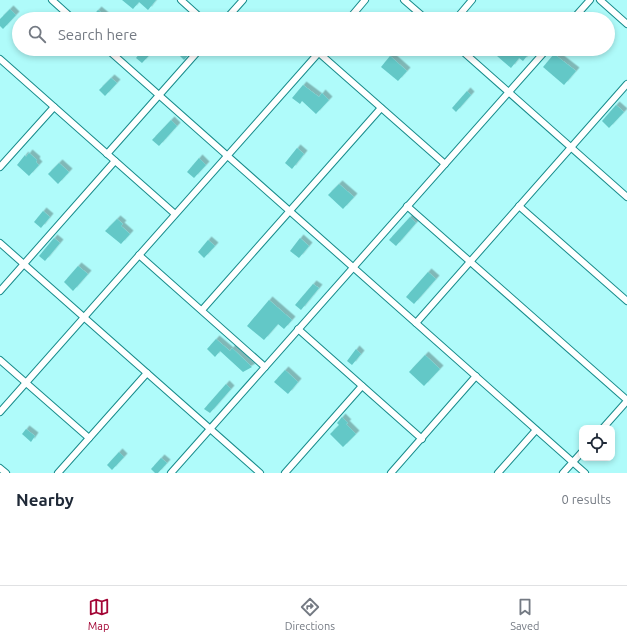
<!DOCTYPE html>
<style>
:root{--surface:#fff;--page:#f2f2f3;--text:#1f2937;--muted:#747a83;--line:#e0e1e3;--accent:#a30535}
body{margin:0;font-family:Ubuntu,sans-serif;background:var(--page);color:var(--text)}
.controls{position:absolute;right:12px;bottom:12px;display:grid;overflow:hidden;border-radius:8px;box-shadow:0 2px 6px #0003}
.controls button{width:36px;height:36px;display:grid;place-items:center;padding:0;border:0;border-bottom:1px solid var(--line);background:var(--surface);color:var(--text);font:20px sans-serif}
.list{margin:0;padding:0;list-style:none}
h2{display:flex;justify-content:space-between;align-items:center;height:52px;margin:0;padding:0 16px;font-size:17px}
h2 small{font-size:13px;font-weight:400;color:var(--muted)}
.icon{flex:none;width:22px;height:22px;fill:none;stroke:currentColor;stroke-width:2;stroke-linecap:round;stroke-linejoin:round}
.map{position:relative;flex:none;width:627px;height:473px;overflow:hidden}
.search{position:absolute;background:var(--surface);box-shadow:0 2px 6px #0003;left:12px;right:12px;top:12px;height:44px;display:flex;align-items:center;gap:10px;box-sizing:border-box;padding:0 14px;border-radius:22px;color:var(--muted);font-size:15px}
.sheet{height:112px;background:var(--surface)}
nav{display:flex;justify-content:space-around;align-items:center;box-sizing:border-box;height:56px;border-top:1px solid var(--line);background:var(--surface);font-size:11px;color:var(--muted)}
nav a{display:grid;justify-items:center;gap:2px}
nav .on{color:var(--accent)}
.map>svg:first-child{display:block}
.building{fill:#63c8c7;filter:url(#shadow)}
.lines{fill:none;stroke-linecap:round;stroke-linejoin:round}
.minor-casing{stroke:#178b8b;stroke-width:8}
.minor{stroke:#fff;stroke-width:6}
</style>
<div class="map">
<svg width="627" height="473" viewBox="0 0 627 473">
<defs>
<filter id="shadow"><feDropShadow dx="3.5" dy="-3.5" stdDeviation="0" flood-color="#0004"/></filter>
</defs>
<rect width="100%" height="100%" fill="#affbfa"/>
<!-- building -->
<g class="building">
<polygon points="122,0 156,0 148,10 139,2 133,9"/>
<polygon points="10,9 16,15 3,29 0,26 0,19"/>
<polygon points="98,10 109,19 90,19"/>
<polygon points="143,49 155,49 142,63 136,58"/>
<polygon points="181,49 194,49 184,60 177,53"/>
<polygon points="503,49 511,49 518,55 521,51 527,56 523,61 519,58 511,68 497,56"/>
<polygon points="554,54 576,71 564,85 543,67"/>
<polygon points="390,56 407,71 398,81 381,67"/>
<polygon points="111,78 117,83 105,96 99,90"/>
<polygon points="303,85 319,97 322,93 329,100 316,114 302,101 300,104 292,98"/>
<polygon points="467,91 471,95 456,112 452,108"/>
<polygon points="616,105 624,112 609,128 602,121"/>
<polygon points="171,120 177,126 159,146 152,140"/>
<polygon points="297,148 304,154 292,169 285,163"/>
<polygon points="29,153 37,160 36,162 39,165 29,176 17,165 25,155 26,157"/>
<polygon points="199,158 206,165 194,178 187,172"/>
<polygon points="59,163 69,172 58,184 48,174"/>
<polygon points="339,184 354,197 343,209 328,195"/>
<polygon points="43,211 50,217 41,228 34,222"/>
<polygon points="410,217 416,223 396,246 389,240"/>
<polygon points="117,219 123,224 121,226 130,234 121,244 105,231"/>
<polygon points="54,238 60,243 45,261 39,256"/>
<polygon points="300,238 309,246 299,258 290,251"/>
<polygon points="208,240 215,246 204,258 198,252"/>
<polygon points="78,266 88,274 73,291 64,282"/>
<polygon points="428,272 436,279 414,304 406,297"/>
<polygon points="313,284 319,288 301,310 295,305"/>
<polygon points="269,300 292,320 284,329 278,324 264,340 247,326"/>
<polygon points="216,339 230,351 232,348 252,367 243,372 220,351 215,357 207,349"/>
<polygon points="356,349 361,354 352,365 347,361"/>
<polygon points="425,355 440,369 424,386 409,372"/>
<polygon points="285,370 298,382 288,394 274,382"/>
<polygon points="226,384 231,389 210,413 204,409"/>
<polygon points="342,417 348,423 346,424 356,434 343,447 330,434 339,425 337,423"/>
<polygon points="26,429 35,436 31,442 22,434"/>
<polygon points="119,452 124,457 112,470 107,465"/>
<polygon points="161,458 167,463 158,473 155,473 151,469"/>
</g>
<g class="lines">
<!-- minor casing -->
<g class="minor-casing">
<g id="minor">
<polyline points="52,0 73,19"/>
<polyline points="181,0 202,19"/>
<polyline points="404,0 426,19"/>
<polyline points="600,0 627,24"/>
<polyline points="226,19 243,0"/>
<polyline points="349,19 365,0"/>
<polyline points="456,19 472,0"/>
<polyline points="573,19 590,0"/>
<polyline points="107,49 585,473"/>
<polyline points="460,49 627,197"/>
<polyline points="319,53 445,164"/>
<polyline points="0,59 175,214"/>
<polyline points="107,154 200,49"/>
<polyline points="0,167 54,107"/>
<polyline points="407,206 627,400"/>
<polyline points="519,206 627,301"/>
<polyline points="0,243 260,473"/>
<polyline points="139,255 265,367"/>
<polyline points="0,291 115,161"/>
<polyline points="202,310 381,108"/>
<polyline points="416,323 627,84"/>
<polyline points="298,329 422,439"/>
<polyline points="0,360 89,438"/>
<polyline points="0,412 322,49"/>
<polyline points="603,428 627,401"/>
<polyline points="0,468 6,473"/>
<polyline points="58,473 147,373"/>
<polyline points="171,473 547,49"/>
<polyline points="285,473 362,386"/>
<polyline points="391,473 476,376"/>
<polyline points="498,473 536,430"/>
<polyline points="563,473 582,452"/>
</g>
</g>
<!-- minor -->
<use href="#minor" class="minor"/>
</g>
</svg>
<div class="controls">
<button><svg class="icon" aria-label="locate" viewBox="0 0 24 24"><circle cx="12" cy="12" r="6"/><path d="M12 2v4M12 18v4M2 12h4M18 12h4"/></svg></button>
</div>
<div class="search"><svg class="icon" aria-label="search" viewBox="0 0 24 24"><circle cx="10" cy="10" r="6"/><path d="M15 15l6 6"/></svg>Search here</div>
</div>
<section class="sheet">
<h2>Nearby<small>0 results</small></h2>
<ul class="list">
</ul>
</section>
<nav>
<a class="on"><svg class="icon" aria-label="map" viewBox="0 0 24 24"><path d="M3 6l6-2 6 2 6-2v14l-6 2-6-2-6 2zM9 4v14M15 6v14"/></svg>Map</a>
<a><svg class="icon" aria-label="directions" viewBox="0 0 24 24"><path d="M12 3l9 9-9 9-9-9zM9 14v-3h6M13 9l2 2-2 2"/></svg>Directions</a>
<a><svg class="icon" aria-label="saved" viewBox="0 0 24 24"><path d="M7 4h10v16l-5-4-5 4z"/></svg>Saved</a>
</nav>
